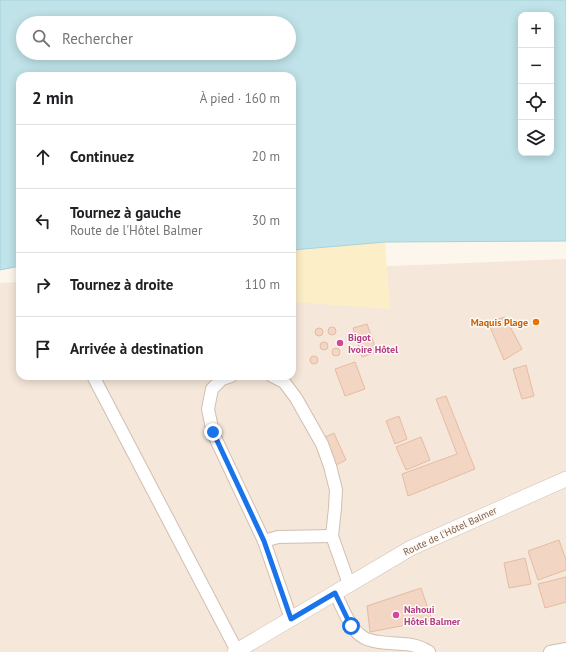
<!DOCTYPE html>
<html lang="fr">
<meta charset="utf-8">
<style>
:root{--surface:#fff;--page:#f6f6f6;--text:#202124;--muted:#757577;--line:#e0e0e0}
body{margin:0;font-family:"PT Sans",sans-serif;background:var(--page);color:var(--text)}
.controls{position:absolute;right:12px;top:12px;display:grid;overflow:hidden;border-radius:8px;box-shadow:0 2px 10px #0003}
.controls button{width:36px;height:36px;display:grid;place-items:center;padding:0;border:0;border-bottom:1px solid var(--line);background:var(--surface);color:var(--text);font:20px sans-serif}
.stop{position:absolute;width:12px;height:12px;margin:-9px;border:3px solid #1a73e8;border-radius:50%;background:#fff}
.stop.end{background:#1a73e8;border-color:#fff;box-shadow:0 1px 4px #0008}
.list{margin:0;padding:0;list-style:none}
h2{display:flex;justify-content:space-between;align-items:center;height:52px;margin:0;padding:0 16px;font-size:17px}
h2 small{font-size:13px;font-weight:400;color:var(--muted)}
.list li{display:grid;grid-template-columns:26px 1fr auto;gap:12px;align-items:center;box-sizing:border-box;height:64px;padding:0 16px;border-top:1px solid var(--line)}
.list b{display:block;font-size:15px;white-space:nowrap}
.list p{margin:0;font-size:13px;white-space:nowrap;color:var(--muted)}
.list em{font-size:13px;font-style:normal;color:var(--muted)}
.icon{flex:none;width:22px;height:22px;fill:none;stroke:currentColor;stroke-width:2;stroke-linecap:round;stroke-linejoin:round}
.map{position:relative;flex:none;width:566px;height:652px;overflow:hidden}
.search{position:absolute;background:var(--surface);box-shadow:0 2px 10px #0003;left:16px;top:16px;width:280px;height:44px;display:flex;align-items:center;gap:10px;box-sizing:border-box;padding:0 14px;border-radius:22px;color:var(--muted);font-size:15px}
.panel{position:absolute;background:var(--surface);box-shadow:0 2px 10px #0003;left:16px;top:72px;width:280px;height:308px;border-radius:12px}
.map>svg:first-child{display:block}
.residential{fill:#f5e8da}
.sand{fill:#fcefc7}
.water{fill:#bfe3e8;stroke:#a5d3da;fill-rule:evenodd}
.building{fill:#f3d5c3;stroke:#e6bba3}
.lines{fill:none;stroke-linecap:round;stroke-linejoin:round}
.minor-casing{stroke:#d1beb0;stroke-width:14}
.tertiary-casing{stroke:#d1beb0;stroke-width:16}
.minor{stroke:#fff;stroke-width:12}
.tertiary{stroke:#fff;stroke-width:15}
.route{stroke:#1a73e8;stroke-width:5}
.food-dot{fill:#e8710a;stroke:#fffaf3;stroke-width:1.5}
.hotel-dot{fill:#d1479c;stroke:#fffaf3;stroke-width:1.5}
.labels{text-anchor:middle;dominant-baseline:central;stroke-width:3;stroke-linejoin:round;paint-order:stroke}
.food-label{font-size:10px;font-weight:bold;fill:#c56008;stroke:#fffaf3;text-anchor:end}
.hotel-label{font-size:10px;font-weight:bold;fill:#b23c85;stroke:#fffaf3;text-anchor:start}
.street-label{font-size:10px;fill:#7a5c4d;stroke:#fffaf3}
</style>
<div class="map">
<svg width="566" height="652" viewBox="0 0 566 652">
<rect width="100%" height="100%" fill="#fdf6ec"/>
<!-- residential -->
<polygon class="residential" points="566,259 566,652 0,652 0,283 20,282 20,376 292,376 292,270"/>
<!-- sand -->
<polygon class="sand" points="385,242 390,309 292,302 292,250"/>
<!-- water -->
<path class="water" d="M0 0H566V241L385 242 292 250V76H20V266L0 270ZM521 15H551V153H521ZM23 23H289V53H23Z"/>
<!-- building -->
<g class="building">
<polygon points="505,317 522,349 504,360 488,322"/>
<polygon points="367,324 377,352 362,357 353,328"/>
<circle cx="332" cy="331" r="4"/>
<circle cx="319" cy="332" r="4"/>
<circle cx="324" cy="346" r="4"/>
<circle cx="336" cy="352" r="4"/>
<circle cx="314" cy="360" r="4"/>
<polygon points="355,362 365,389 345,396 335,369"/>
<polygon points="526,365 534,396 522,399 513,369"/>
<polygon points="446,396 475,469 408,496 402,474 457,454 436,399"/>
<polygon points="399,416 407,439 395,444 386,421"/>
<polygon points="334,433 346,460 336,465 325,437"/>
<polygon points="421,437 430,460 406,470 396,447"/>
<polygon points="559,540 566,560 566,570 538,580 528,551"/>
<polygon points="525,558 531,584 509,588 504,563"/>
<polygon points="566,577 566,602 545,608 538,584"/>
<polygon points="421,588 432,620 370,632 367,606"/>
</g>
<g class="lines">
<!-- minor casing -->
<g class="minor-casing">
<g id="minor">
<polyline points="93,376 237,651"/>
<polyline points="231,376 222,379 212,389 208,409 213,433 264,541 291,619"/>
<polyline points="272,376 284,382 296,398 322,444 330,466 336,490 335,508 332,536 349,584"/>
<polyline points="264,541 278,537 332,536"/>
<path d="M335 593C342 606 350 630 363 637 371 643 393 643 403 644 411 644 422 647 429 652"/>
<polyline points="550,652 566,649"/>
</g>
</g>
<!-- tertiary casing -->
<g class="tertiary-casing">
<polyline id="tertiary" points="235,652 411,548 566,479"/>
</g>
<!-- minor -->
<use href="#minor" class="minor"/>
<!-- tertiary -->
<use href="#tertiary" class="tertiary"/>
</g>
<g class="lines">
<!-- route -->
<polyline class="route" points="213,432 264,541 291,619 335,593 351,626"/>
</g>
<!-- markers -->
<circle class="food-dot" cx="536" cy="322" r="4"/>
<g class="hotel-dot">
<circle cx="340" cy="343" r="4"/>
<circle cx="396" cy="615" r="4"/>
</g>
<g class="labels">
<!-- food labels -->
<g class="food-label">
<text x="528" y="322">Maquis Plage</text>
</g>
<!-- hotel labels -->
<g class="hotel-label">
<text x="348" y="337">Bigot<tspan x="348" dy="12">Ivoire Hôtel</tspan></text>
<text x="404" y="609">Nahoui<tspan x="404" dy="12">Hôtel Balmer</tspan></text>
</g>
<!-- street labels -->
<g class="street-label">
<text transform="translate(450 531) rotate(-25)">Route de l'Hôtel Balmer</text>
</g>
</g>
</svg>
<div class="controls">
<button>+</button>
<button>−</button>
<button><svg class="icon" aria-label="locate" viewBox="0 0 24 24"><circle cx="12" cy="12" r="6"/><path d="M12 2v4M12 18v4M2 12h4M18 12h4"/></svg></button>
<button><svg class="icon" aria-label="layers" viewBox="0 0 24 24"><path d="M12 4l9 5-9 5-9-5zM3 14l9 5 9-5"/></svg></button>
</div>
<div class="stop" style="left:351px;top:626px"></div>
<div class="stop end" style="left:213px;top:432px"></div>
<div class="search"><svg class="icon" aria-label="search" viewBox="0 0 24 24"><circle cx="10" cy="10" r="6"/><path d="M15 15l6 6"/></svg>Rechercher</div>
<section class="panel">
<h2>2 min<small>À pied · 160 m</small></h2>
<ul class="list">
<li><svg class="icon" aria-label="ahead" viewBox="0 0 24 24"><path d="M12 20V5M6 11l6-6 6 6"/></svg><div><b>Continuez</b></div><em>20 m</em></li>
<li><svg class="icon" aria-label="left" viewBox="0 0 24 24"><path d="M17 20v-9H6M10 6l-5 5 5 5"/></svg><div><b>Tournez à gauche</b><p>Route de l'Hôtel Balmer</p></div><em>30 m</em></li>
<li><svg class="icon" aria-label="right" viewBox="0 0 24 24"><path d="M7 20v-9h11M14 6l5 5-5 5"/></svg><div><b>Tournez à droite</b></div><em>110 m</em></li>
<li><svg class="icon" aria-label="arrive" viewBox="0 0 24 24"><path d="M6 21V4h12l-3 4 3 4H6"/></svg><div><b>Arrivée à destination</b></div></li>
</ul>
</section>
</div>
